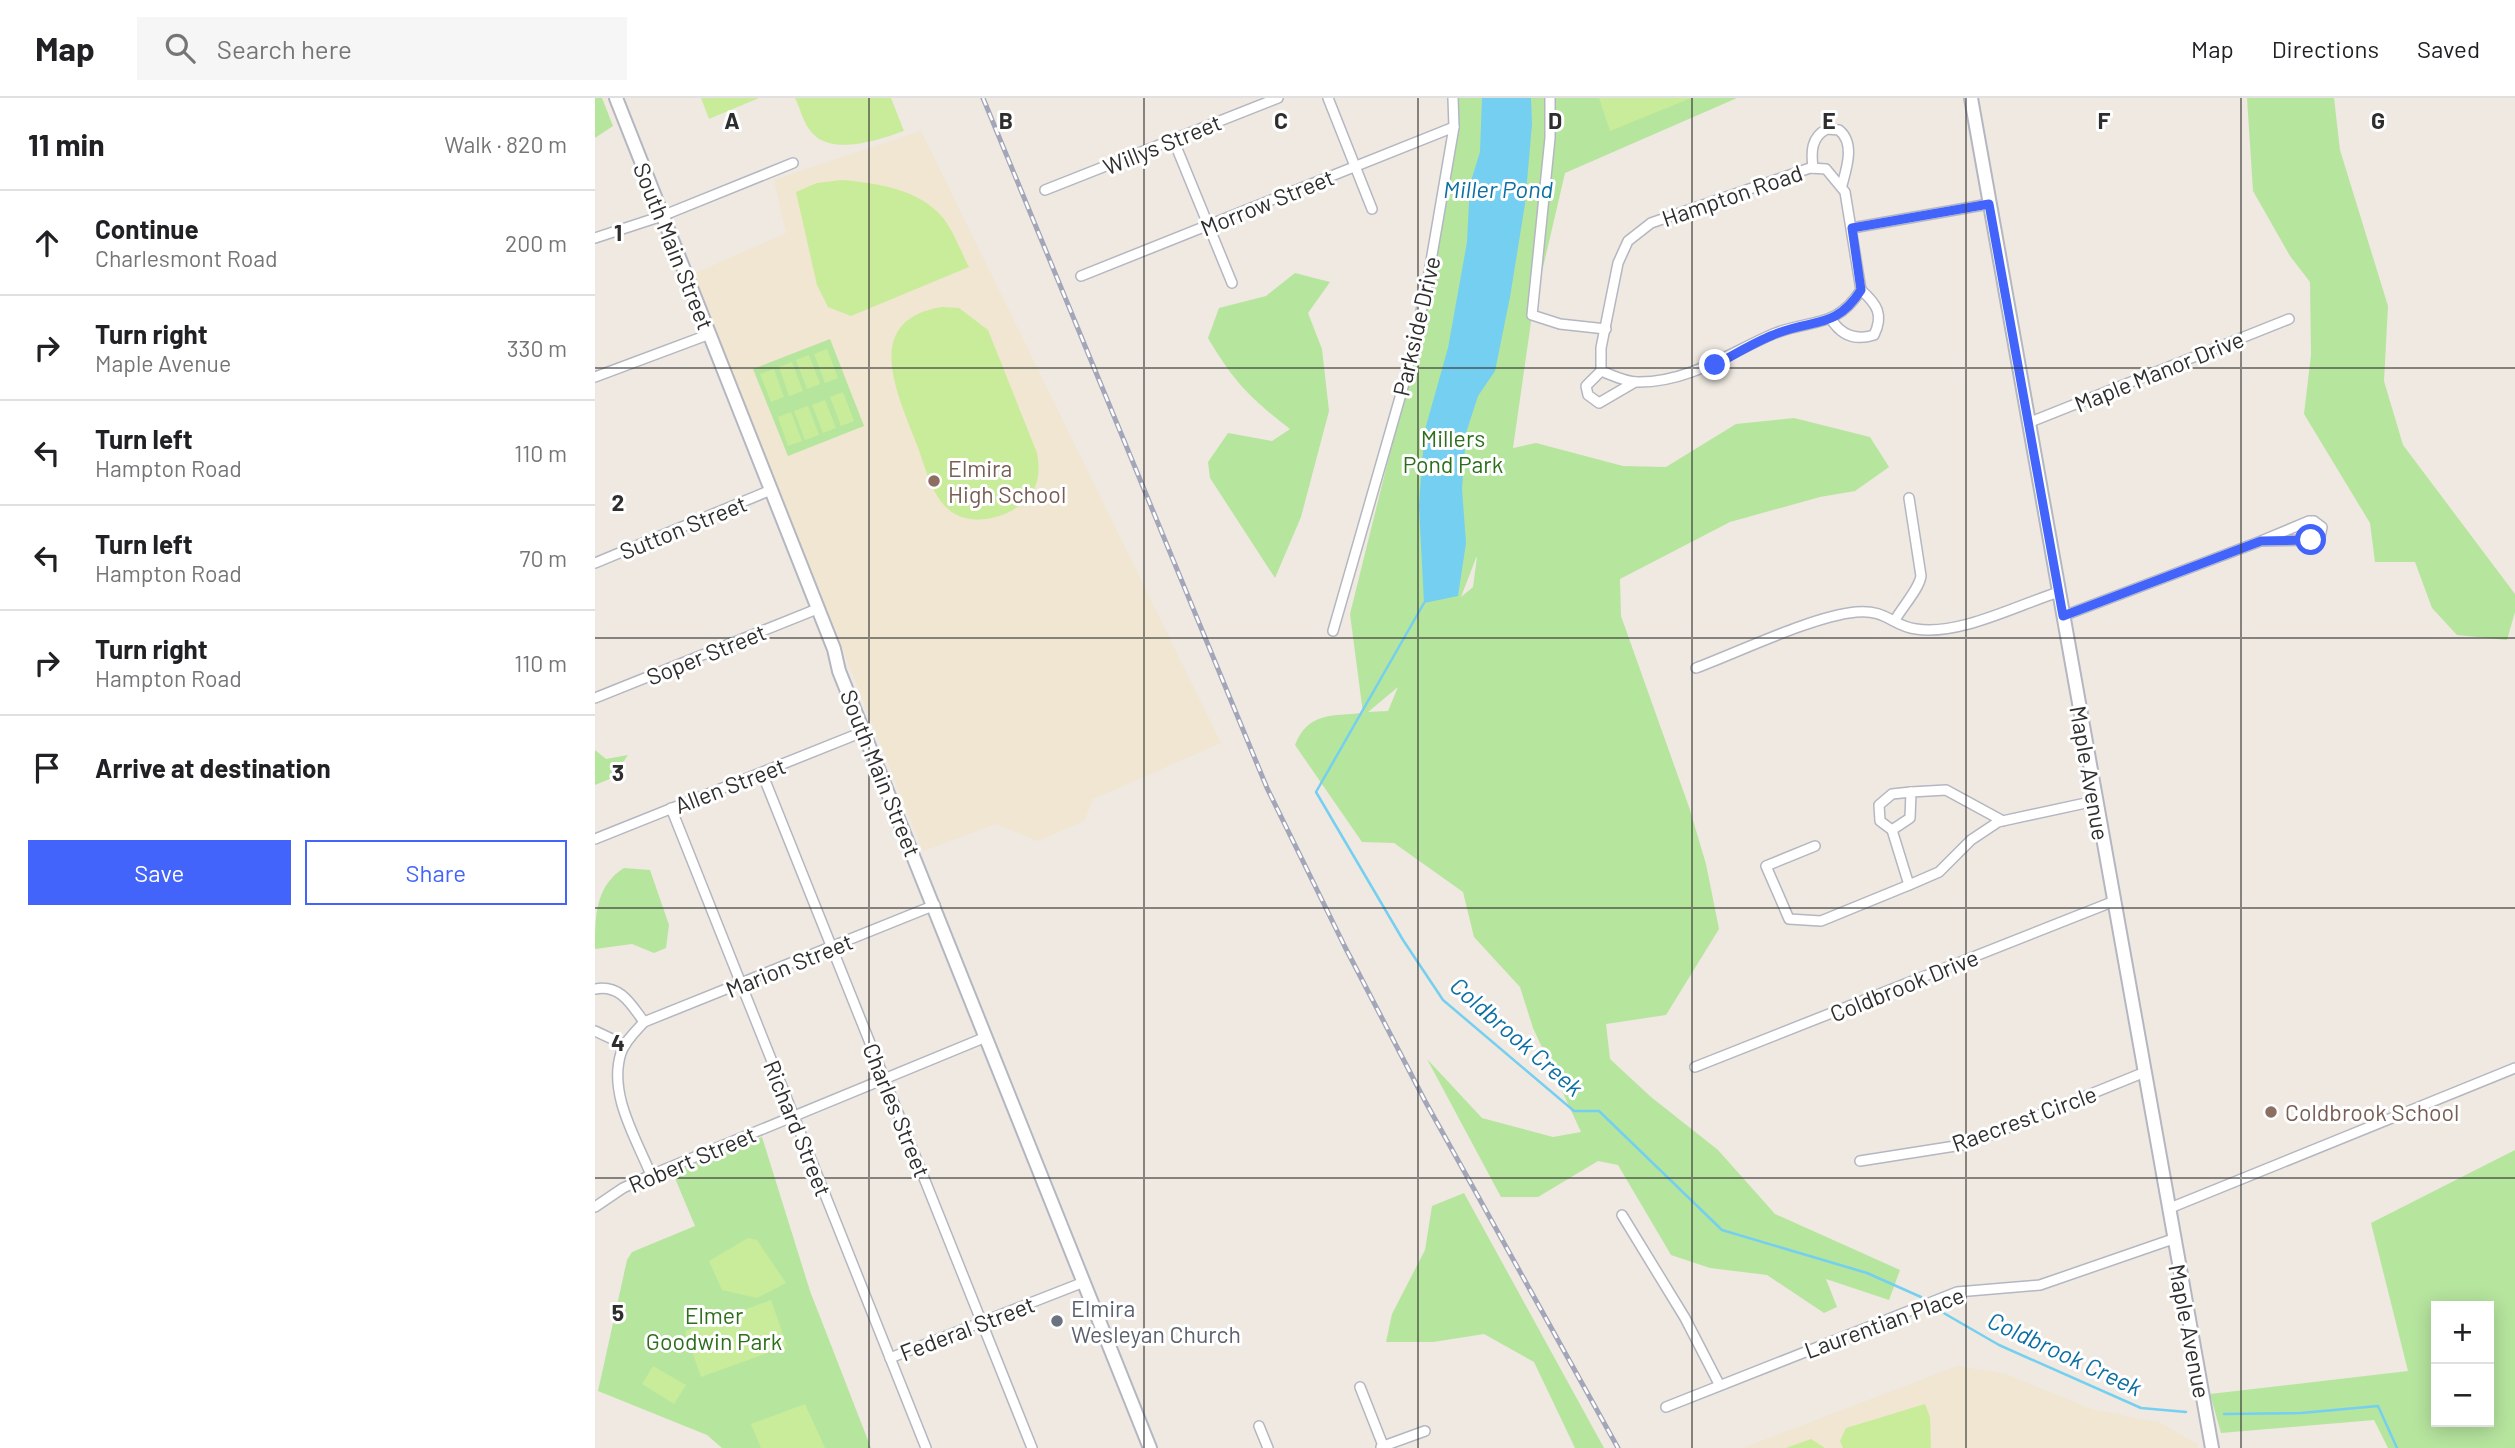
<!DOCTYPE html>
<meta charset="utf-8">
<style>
:root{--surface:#fff;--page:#f6f6f6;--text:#202124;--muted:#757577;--line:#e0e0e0;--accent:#4264fb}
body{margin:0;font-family:Barlow,sans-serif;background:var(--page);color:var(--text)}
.controls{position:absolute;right:21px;bottom:21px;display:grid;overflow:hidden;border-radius:0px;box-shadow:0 4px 18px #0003}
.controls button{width:63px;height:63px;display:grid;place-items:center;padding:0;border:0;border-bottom:2px solid var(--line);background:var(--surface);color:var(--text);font:35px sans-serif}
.stop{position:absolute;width:21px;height:21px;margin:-16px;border:5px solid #4264fb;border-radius:50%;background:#fff}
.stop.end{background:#4264fb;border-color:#fff;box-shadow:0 2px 7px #0008}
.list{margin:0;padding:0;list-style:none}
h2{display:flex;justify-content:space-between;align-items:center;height:91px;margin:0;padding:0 28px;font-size:30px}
h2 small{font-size:23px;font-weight:400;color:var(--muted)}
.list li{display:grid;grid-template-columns:46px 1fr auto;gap:21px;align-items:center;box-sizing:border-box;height:105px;padding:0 28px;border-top:2px solid var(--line)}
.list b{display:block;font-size:26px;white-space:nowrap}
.list p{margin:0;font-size:23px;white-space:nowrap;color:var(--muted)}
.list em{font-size:23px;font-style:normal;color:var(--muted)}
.actions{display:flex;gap:14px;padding:21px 28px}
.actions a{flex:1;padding:16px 0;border:2px solid var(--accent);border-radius:0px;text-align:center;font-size:24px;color:var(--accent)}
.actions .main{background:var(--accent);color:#fff}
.icon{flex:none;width:38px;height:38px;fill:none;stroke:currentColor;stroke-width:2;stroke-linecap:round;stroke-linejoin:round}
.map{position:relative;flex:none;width:1920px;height:1350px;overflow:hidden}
header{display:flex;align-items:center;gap:42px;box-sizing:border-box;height:98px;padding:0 35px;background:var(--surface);border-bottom:2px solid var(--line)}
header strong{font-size:33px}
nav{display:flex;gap:38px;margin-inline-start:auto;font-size:24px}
.search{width:490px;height:63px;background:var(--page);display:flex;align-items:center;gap:18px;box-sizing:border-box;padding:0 24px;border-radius:0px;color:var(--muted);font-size:26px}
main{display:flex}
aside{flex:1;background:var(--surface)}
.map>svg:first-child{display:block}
.education{fill:#f0e6d1}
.green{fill:#b6e59e;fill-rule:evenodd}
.pitch{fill:#c9ec9a}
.water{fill:#75cff0}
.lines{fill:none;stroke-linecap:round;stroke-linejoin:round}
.stream{stroke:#75cff0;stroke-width:2.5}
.street-casing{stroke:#b4b7c1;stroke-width:12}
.secondary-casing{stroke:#b4b7c1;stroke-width:16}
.street{stroke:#fff;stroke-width:9}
.secondary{stroke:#fff;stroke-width:12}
.rail-casing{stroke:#a3a6b8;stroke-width:5}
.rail{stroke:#fff;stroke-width:2.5;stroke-dasharray:8;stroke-linecap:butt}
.route{stroke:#4264fb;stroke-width:9}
.grid{fill:none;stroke:#2e2e2e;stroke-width:2;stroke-opacity:0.55}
.education-dot{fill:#8d6e63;stroke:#fff;stroke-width:2.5}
.worship-dot{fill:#6b7280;stroke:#fff;stroke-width:2.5}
.labels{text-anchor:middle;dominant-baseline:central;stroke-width:6;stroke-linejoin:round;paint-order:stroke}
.street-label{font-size:23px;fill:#2e2e2e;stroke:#fff}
.park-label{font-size:23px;fill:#2c6e1b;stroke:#fff}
.education-label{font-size:23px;fill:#785e54;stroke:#fff;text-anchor:start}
.worship-label{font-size:23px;fill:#5b616d;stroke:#fff;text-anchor:start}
.water-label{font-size:24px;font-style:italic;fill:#0d6fa3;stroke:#fff}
.grid-label{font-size:23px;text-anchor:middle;font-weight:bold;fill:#2e2e2e;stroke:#fff;stroke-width:6;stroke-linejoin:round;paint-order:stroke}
</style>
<header>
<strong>Map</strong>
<div class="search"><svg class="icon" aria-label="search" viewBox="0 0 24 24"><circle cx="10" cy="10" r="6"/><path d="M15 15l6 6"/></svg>Search here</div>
<nav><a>Map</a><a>Directions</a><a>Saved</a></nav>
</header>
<main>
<aside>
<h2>11 min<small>Walk · 820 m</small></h2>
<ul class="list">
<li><svg class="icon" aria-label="ahead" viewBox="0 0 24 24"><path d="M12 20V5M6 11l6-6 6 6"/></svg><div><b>Continue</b><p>Charlesmont Road</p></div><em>200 m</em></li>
<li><svg class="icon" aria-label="right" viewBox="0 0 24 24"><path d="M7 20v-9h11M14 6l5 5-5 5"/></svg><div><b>Turn right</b><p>Maple Avenue</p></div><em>330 m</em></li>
<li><svg class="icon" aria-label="left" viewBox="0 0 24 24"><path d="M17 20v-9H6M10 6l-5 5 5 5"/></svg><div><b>Turn left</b><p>Hampton Road</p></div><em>110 m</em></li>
<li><svg class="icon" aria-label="left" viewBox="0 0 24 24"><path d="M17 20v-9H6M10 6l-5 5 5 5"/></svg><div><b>Turn left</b><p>Hampton Road</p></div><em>70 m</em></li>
<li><svg class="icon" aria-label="right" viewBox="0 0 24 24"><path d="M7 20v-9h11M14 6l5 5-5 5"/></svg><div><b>Turn right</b><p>Hampton Road</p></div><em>110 m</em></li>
<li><svg class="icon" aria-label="arrive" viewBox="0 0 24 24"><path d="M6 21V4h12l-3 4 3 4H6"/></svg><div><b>Arrive at destination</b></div></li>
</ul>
<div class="actions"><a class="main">Save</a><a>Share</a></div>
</aside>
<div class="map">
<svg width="1920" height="1350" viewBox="0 0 1920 1350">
<rect width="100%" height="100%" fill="#efe9e1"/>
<!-- education -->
<g class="education">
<polygon points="326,33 626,645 498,701 489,723 443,743 401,726 328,753 98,176 191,135 179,82"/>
<polygon points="1362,1268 1411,1276 1496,1311 1566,1325 1602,1346 1603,1350 1148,1350"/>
</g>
<!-- green -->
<g class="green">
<polygon points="0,0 7,0 18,28 0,40"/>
<path d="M864 0H1142L970 75 937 217 918 350 941 345 1028 368 1071 369 1141 326 1199 320 1275 339 1294 369 1260 393 1225 399 1135 424 1025 481 1026 518 1094 709 1111 766 1124 831 1071 917 1011 926 1015 961 1056 999 1123 1052 1180 1116 1305 1172 1294 1202 1231 1181 1242 1209 1229 1215 1172 1177 1115 1170 1076 1157 1023 1067 1003 1063 943 1099H906L832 961 887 1020 958 1039 986 1034 938 930 925 889 879 839 868 794 799 745 767 744 700 647C713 614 737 618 768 615L755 516 834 197 864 28ZM882 459 878 489 866 499 881 460ZM803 589 793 613 773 614Z"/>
<polygon points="1652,0 1739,0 1745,52 1793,208 1789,283 1808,347 1920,496 1920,514 1912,542 1862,537 1837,510 1820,464 1780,464 1775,425 1709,316 1716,257 1715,184 1695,158 1658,93"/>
<path d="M700 175 735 184 713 215 727 251 734 313 706 419 680 480 615 380 613 364 633 335 677 343 695 331C655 300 639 284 613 240L624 210 671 198Z"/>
<polygon points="235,241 269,328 193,358 158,271"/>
<polygon points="0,652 11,661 33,657 17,680 0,687"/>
<path d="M29 770 55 772 74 827 71 850 59 855 37 846 0 851C0 819 0 788 29 770Z"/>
<polygon points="167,1039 215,1193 276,1350 127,1350 112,1337 3,1293 32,1162 37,1154 100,1128 77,1073"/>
<path d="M1920 1052V1350H1793L1779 1322 1626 1335 1615 1296 1813 1273 1776 1125ZM1841 1208H1894V1324H1841Z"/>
<polygon points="869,1095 1009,1350 980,1350 939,1264 889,1236 838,1244 791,1244 797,1216 830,1152 837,1108"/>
</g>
<!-- pitch -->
<g class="pitch">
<polygon points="106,0 164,0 114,21"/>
<path d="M200 0H296L309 33C283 42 233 60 214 31 208 23 205 10 200 0Z"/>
<polygon points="1004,0 1096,0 1015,33"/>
<path d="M247 82C281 85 325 91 348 120 359 134 366 154 374 169L256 218 233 209 222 187 201 94 222 85Z"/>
<path d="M347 209 364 210 393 232 442 355C446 377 443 393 425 407 409 420 379 427 360 416 337 403 331 370 322 347 303 297 265 222 347 209Z"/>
<polygon points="232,251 243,280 230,285 219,256"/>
<polygon points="214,257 225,286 212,291 201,262"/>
<polygon points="197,264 208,293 194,298 184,269"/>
<polygon points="179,271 189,299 176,304 165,276"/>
<polygon points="248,294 259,323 246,328 235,299"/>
<polygon points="230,302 241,330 228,335 217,307"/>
<polygon points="213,308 224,337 210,342 199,313"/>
<polygon points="196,314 207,343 193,348 183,319"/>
<polygon points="153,1140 162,1142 191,1185 162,1200 127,1192 114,1163"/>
<polygon points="176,1202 192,1248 106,1279 90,1233"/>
<polygon points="58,1268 91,1287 79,1306 47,1286"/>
<polygon points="210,1306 230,1350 166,1350 156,1326"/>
<polygon points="1330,1306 1335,1319 1336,1350 1248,1350 1245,1343 1251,1330"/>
<polygon points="1216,1341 1230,1350 1191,1350"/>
</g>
<!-- water -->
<polygon class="water" points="887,0 936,0 937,26 930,106 915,199 900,273 883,298 871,335 867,391 871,445 863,498 829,505 824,408 827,364 831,328 853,250 872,144 875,86 885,54"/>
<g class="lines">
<!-- stream -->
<g class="stream">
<polyline points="829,505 721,694 808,842 848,902 979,1013 1004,1013 1127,1132 1272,1175 1326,1199"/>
<polyline points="1340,1210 1404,1247 1546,1310 1591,1314"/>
<polyline points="1629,1316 1706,1315 1783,1308 1802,1350"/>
</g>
<!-- street casing -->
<g class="street-casing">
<g id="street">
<polyline points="733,0 777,111"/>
<polyline points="955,0 955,40 937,217 965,226 1011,231"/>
<polyline points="578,41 637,185"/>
<path d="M1215 70 1231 71 1250 94 1266 192C1240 232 1217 220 1178 236 1134 255 1093 285 1042 284 1030 284 1017 277 1006 273V250L1023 165 1033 143 1056 125Z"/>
<path d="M1218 70C1216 54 1216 39 1232 31L1244 32C1260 45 1252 69 1247 87"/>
<polyline points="450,92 683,0"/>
<polyline points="1257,130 1394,106"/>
<polyline points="0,140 67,118 198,65"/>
<polyline points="486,178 859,29"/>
<path d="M1236 221C1246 237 1260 243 1279 237 1289 217 1282 206 1266 192"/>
<polyline points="1006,273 991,288 993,297 1004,305 1040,284"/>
<polyline points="0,279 115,236"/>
<polyline points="1433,325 1694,221"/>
<polyline points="0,465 176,392"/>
<polyline points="1468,518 1666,443 1716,442 1725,439 1727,429 1719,423 1714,423 1666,443"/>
<path d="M1300 522C1308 508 1324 491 1326 478L1314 400"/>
<polyline points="738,533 808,289 831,192 859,29 858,0"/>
<path d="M1101 570C1144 554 1218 518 1261 514 1292 511 1297 528 1321 531 1364 538 1422 507 1464 494"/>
<polyline points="0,600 222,511"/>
<polyline points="167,675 437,1350"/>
<polyline points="76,710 331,1350"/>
<polyline points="1408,723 1351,692 1316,694 1315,720 1297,732 1314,787 1344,774 1376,742 1403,724 1500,703"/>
<polyline points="1297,732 1285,723 1284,707 1297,696 1316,694"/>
<polyline points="0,741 270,633"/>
<polyline points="1220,748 1171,768 1194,821 1226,823 1314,787"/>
<path d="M0 891C25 886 36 906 49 924"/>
<polyline points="0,933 30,947"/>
<polyline points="1100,969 1517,804"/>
<polyline points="1265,1063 1373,1046 1550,974"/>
<path d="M56 1077C41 1040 13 996 26 955 30 943 41 933 49 924L340 807"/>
<polyline points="0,1109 28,1090 56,1077 391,939"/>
<polyline points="1575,1110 1920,970"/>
<polyline points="1027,1117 1090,1220 1124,1286"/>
<polyline points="295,1260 489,1184"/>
<polyline points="765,1289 789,1350"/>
<polyline points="1071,1309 1362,1194 1445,1187 1578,1141"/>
<polyline points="664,1328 673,1350"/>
<polyline points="786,1349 830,1333"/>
</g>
</g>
<!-- secondary casing -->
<g class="secondary-casing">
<g id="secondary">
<polyline points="21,0 239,551 244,573 555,1350"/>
<polyline points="1376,0 1617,1350"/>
</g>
</g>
<!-- street -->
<use href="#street" class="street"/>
<!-- secondary -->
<use href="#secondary" class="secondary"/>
<!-- rail casing -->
<g class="rail-casing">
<polyline id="rail" points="388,0 672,690 750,849 830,1003 1023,1350"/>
</g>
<!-- rail -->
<use href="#rail" class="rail"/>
</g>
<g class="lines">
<!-- route -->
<path class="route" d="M1120 267C1139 257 1158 245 1178 237 1216 220 1240 233 1266 192L1257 130 1394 106 1468 518 1666 443 1716 442"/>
</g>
<!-- grid -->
<path class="grid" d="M274 0V1350M549 0V1350M823 0V1350M1097 0V1350M1371 0V1350M1646 0V1350M0 270H1920M0 540H1920M0 810H1920M0 1080H1920"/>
<!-- markers -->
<g class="education-dot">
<circle cx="339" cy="383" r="7"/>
<circle cx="1676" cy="1014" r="7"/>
</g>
<circle class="worship-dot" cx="462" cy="1223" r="7"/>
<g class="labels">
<!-- street labels -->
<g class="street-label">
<text transform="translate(567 46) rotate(-22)">Willys Street</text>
<text transform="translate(1137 97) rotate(-19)">Hampton Road</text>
<text transform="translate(672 104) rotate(-22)">Morrow Street</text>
<text transform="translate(79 148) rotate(68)">South Main Street</text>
<text transform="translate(821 228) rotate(-77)">Parkside Drive</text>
<text transform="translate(1564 273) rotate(-22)">Maple Manor Drive</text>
<text transform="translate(88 429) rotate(-22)">Sutton Street</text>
<text transform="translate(111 556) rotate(-22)">Soper Street</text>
<text transform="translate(286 675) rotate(68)">South Main Street</text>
<text transform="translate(1495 675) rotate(80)">Maple Avenue</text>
<text transform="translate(135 687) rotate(-21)">Allen Street</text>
<text transform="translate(194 867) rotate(-22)">Marion Street</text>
<text transform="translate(1309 887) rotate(-22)">Coldbrook Drive</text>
<text transform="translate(302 1012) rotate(68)">Charles Street</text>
<text transform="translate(1429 1020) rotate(-20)">Raecrest Circle</text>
<text transform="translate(203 1030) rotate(68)">Richard Street</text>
<text transform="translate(97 1061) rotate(-23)">Robert Street</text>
<text transform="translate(1289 1224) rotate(-20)">Laurentian Place</text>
<text transform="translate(372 1230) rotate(-21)">Federal Street</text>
<text transform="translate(1595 1233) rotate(79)">Maple Avenue</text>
</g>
<!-- park labels -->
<g class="park-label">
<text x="858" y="340">Millers<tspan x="858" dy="26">Pond Park</tspan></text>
<text x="119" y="1217">Elmer<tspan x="119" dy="26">Goodwin Park</tspan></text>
</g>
<!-- education labels -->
<g class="education-label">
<text x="353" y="370">Elmira<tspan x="353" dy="26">High School</tspan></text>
<text x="1690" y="1014">Coldbrook School</text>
</g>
<!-- worship labels -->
<g class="worship-label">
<text x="476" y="1210">Elmira<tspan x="476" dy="26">Wesleyan Church</tspan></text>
</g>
<!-- water labels -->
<g class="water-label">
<text x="903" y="90">Miller Pond</text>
<text transform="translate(922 938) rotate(41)">Coldbrook Creek</text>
<text transform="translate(1470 1255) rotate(25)">Coldbrook Creek</text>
</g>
</g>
<g class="grid-label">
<text x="137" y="31">A</text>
<text x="411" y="31">B</text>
<text x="686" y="31">C</text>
<text x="960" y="31">D</text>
<text x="1234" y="31">E</text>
<text x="1509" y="31">F</text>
<text x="1783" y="31">G</text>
<text x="23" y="143">1</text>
<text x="23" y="413">2</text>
<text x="23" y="683">3</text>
<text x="23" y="953">4</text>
<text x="23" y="1223">5</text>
</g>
</svg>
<div class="controls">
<button>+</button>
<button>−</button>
</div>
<div class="stop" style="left:1716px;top:442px"></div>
<div class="stop end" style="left:1120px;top:267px"></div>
</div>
</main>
